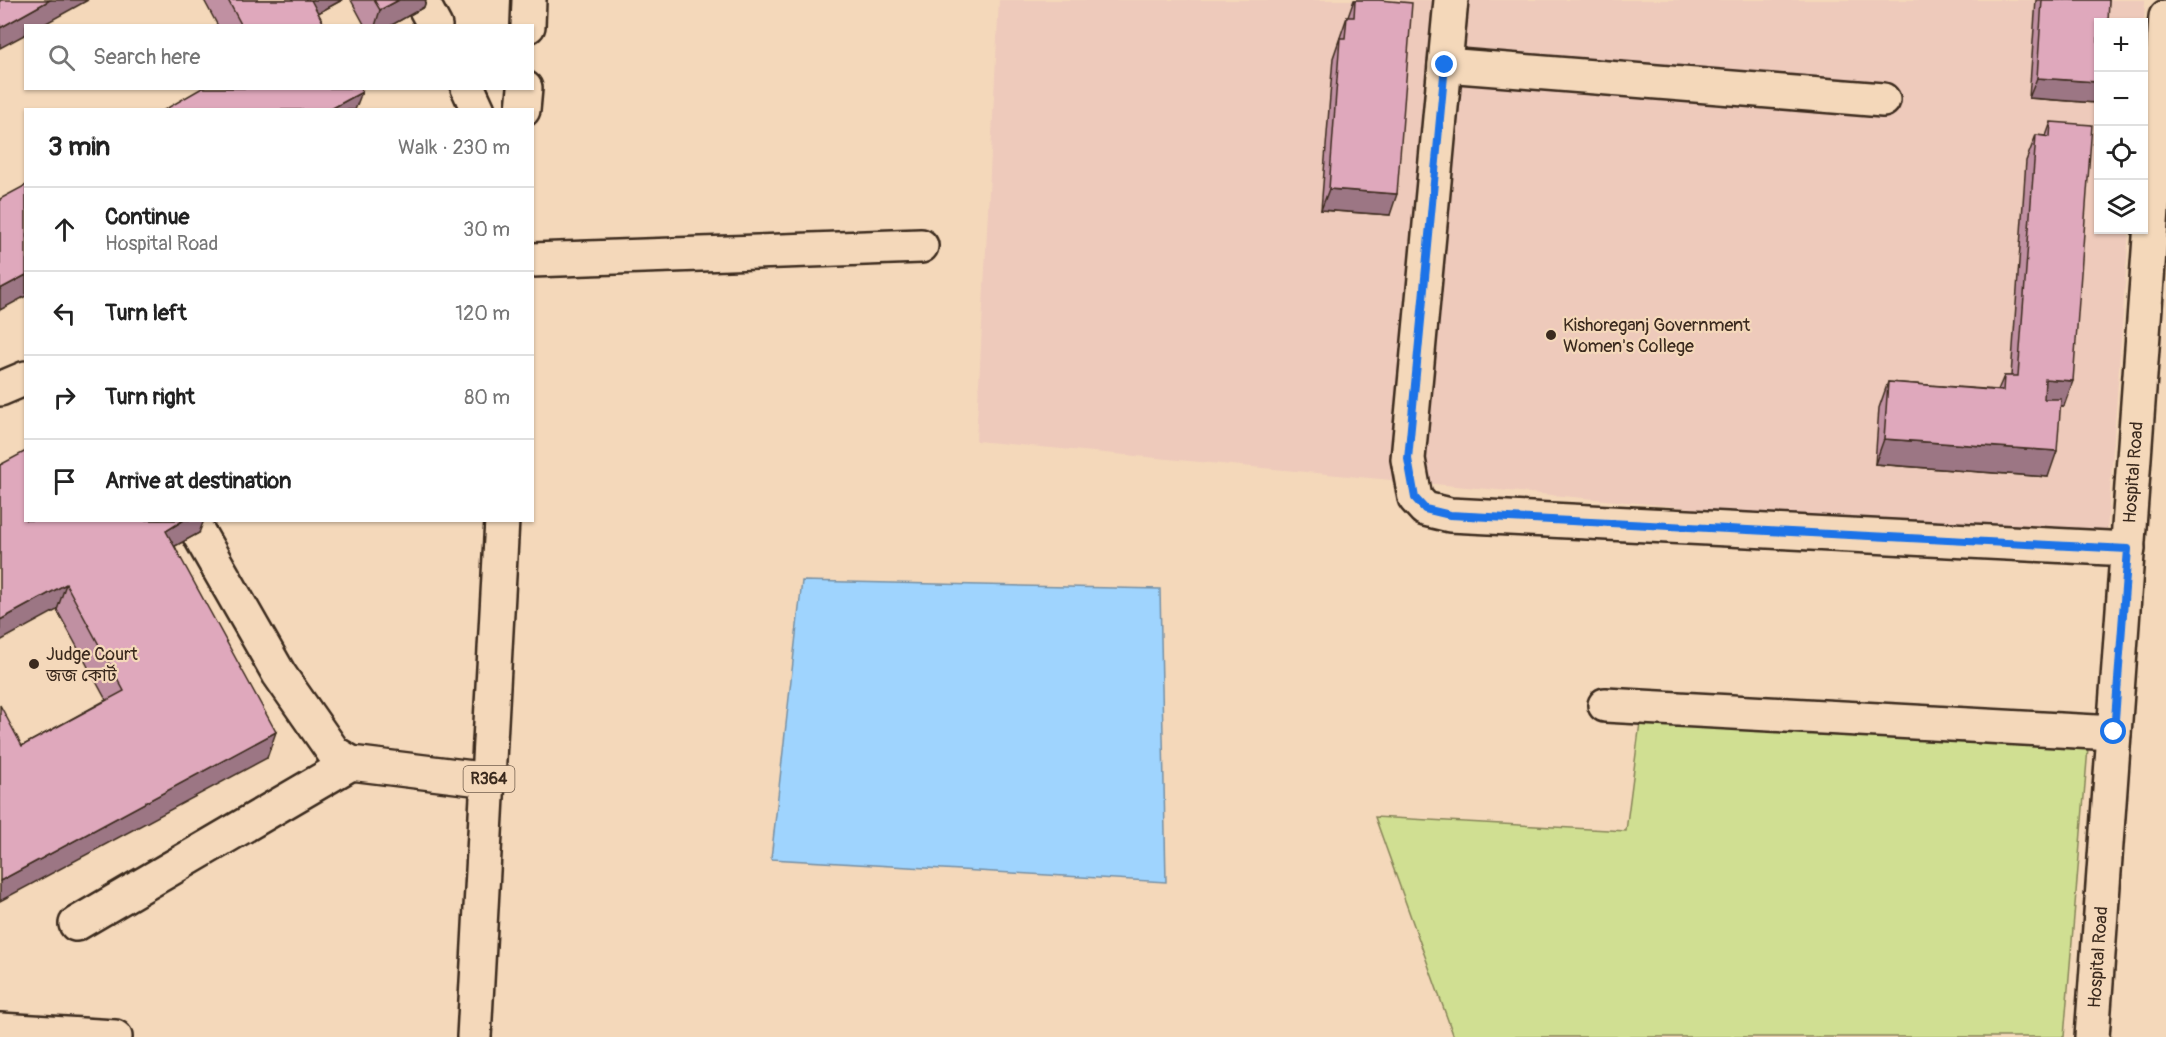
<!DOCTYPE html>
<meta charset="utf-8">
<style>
:root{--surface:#fff;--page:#f6f6f6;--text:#222;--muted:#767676;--line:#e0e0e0}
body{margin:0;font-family:Pangolin,"Noto Sans Bengali",sans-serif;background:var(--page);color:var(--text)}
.controls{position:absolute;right:18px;top:18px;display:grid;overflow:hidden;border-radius:0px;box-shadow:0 2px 4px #0004}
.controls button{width:54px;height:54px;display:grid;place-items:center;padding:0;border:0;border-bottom:2px solid var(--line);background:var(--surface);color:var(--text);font:30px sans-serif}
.stop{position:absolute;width:18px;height:18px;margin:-14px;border:4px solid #1a73e8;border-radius:50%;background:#fff}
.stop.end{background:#1a73e8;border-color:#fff;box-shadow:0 2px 6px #0008}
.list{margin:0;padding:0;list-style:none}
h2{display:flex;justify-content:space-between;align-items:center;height:78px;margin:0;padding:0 24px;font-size:26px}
h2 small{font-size:20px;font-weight:400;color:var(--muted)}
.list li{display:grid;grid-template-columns:39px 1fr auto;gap:18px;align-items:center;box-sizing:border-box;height:84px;padding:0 24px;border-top:2px solid var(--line)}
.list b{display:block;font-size:22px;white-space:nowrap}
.list p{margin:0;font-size:20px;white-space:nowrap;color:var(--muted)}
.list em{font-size:20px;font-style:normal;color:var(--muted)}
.icon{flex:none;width:33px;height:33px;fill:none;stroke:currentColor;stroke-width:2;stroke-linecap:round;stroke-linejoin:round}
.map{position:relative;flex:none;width:2166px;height:1037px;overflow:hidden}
.search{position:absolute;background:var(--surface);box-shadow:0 2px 4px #0004;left:24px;top:24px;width:510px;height:66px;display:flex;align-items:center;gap:15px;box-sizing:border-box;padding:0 21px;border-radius:0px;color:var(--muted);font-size:22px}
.panel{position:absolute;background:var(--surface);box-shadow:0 2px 4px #0004;left:24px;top:108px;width:510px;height:414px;border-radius:0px}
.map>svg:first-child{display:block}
.built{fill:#eecabb}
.green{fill:#d0df92;stroke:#868458;stroke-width:1.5}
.water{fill:#9fd4fe;stroke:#7790a4;stroke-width:1.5}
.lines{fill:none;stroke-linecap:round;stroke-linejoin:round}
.minor-casing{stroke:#3b2a1e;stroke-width:38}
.major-casing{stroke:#3b2a1e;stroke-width:38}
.minor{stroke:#f4d8ba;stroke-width:33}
.major{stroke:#f4d8ba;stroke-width:33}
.wall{fill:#c090a2;stroke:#3b2a1e;stroke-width:1.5}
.shaded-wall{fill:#9c7684;stroke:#3b2a1e;stroke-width:1.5}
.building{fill:#dfa8bc;stroke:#3b2a1e;stroke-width:1.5}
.route{stroke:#1a73e8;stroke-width:8}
.poi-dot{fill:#3b2a1e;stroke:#f4d8ba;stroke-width:2}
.labels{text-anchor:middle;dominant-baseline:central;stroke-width:4.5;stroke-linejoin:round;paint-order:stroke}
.shield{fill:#f4d8ba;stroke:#725e4d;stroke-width:1.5}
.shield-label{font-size:16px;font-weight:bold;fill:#3b2a1e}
.poi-label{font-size:18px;fill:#3b2a1e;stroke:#f4d8ba;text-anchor:start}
.street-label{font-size:18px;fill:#3b2a1e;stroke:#f4d8ba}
</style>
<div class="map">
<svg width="2166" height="1037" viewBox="0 0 2166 1037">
<rect width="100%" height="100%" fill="#f4d8ba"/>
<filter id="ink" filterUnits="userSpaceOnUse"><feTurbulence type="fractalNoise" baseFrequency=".0167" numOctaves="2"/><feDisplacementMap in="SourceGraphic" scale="12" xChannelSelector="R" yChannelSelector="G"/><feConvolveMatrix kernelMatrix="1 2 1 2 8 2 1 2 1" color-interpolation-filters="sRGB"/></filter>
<g filter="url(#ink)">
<!-- built -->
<polygon class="built" points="999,0 2145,0 2144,26 2144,22 2098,22 2098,230 2129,230 2106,547 976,441"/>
<!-- green -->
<polygon class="green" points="1641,715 2088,748 2064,1037 1454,1037 1375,817 1626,831"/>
<!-- water -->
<polygon class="water" points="802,581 1160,589 1166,882 771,859"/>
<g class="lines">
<!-- minor casing -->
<g class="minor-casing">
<g id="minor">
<polyline points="421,0 435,26"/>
<polyline points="1451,0 1408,459 1415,498 1425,509 1450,515 2128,549"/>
<polyline points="1445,65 1883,100"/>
<polyline points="468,88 478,110"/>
<polyline points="532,260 921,246"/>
<polyline points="0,389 26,378"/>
<polyline points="191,520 279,674 334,753 351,763 489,780"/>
<polyline points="1605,705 2114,733"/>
<polyline points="76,924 351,763"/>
<polyline points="0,1030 115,1037"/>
<path id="s1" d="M2092 1037 2166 17"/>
</g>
</g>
<!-- major casing -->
<g class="major-casing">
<g id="major">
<polyline points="528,26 529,0"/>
<polyline points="523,110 525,88"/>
<polyline points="474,1037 502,520"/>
</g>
</g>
<!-- minor -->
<use href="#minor" class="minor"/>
<!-- major -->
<use href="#major" class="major"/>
</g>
<!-- wall -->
<g class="wall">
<polygon points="204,0 342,0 318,13 325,26 218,26"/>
<polygon points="351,0 426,0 424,7 390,26 365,26"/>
<polygon points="1354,0 1379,0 1390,215 1321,210 1333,58 1347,17 1348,17"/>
<polygon points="2036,0 2109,0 2096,103 2029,98"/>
<polygon points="2051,122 2064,406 2060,406 2048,477 1875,464 1879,408 1888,382 1998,390 2004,376 2011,376 2026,161 2036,135 2046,136"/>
<polygon points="0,465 199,533 175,546 267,758 22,746 106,700 57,610"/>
</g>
<!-- shaded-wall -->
<g class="shaded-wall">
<polygon points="50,0 88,0 41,26 26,26 26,34 0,48 0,28"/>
<polygon points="308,0 342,0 300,23"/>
<polygon points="399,0 426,0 424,7 390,26 375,26 380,10"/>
<polygon points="2037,78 2098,82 2098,97 2096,103 2029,98"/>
<polygon points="362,92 355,110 329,110"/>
<polygon points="1329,189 1397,194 1390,215 1321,210"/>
<polygon points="26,275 26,296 0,310 0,289"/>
<polygon points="2045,379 2073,381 2064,406 2036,404"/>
<polygon points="1884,439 2057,451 2048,477 1875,464"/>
<polygon points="184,520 204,520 199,533 157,556 166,531"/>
<polygon points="66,584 57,610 0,641 0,620"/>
<polygon points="276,732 267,758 0,901 0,881"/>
</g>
<!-- building -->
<g class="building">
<polygon points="0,0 50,0 0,28"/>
<polygon points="228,0 311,0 325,26 242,26"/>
<polygon points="374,0 399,0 380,10"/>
<polygon points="1355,0 1379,0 1412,3 1397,194 1329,189 1340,38 1345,38 1347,17 1354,17"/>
<polygon points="2042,0 2109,0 2108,22 2098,22 2098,82 2037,78"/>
<polygon points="202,88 360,88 362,92 329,110 164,110"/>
<polygon points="2051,122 2092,125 2073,381 2045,379 2044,399 2061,399 2057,451 1884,439 1888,382 2003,391 2004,376 2018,376 2036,135 2050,137"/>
<polygon points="26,185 26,275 0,289 0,199"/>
<polygon points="26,451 26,520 184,520 166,531 276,732 0,881 0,705 22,746 124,691 66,584 0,620 0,465"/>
</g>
</g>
<g class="lines" filter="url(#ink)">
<!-- route -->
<polyline class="route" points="1445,65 1408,459 1415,498 1425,509 1450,515 2128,549 2114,732"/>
</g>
<!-- markers -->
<g class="poi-dot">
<circle cx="1551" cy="335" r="6"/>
<circle cx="34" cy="664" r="6"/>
</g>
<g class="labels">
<!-- shield labels -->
<rect class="shield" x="463.5" y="766" width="51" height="26" rx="4.5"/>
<g class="shield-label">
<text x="489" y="779">R364</text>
</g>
<!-- poi labels -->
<g class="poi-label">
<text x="1563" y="325">Kishoreganj Government<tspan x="1563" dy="21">Women's College</tspan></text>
<text x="46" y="654">Judge Court<tspan x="46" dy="21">জজ কোর্ট</tspan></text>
</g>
<!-- street labels -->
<g class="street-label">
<text stroke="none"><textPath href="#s1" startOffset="566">Hospital Road</textPath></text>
<text stroke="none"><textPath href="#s1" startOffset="80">Hospital Road</textPath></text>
</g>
</g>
</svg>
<div class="controls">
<button>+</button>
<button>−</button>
<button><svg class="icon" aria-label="locate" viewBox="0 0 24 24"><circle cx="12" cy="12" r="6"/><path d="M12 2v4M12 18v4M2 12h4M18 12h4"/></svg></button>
<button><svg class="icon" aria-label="layers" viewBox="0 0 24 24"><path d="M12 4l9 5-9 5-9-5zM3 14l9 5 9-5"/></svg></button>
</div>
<div class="stop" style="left:2114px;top:732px"></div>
<div class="stop end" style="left:1445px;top:65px"></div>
<div class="search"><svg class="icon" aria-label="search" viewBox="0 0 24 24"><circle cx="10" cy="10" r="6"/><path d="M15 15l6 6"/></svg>Search here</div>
<section class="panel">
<h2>3 min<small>Walk · 230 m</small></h2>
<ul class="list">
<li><svg class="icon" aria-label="ahead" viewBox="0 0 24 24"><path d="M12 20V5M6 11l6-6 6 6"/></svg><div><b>Continue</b><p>Hospital Road</p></div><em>30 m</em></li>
<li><svg class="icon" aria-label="left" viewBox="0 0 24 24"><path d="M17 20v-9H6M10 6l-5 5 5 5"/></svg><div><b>Turn left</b></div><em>120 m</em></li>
<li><svg class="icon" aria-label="right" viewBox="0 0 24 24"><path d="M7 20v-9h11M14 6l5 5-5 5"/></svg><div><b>Turn right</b></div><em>80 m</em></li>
<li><svg class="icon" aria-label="arrive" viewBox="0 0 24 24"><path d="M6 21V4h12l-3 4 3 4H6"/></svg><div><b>Arrive at destination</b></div></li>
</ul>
</section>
</div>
